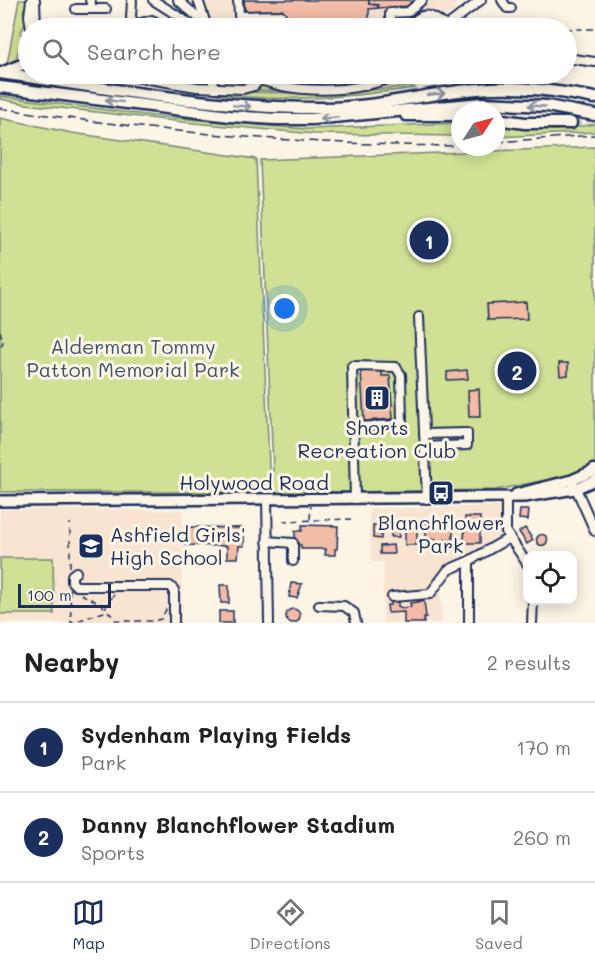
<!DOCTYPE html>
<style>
:root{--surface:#fff;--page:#f2f2f2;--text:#202124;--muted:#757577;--line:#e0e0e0;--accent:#1b2f5e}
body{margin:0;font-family:Mali,sans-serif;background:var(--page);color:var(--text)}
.controls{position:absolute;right:18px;bottom:18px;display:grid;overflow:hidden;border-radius:12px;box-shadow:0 3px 15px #0003}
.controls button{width:54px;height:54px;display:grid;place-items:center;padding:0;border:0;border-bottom:2px solid var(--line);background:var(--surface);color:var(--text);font:30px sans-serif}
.compass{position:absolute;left:451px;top:102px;width:54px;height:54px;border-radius:50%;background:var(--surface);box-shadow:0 3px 15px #0003;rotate:54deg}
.scale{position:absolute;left:18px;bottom:15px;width:93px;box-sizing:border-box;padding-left:6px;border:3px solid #1b2f5e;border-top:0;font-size:16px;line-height:21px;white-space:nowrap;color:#1b2f5e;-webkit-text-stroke:4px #fcf5e5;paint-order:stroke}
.you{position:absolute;left:285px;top:309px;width:21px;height:21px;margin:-15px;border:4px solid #fff;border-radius:50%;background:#1a73e8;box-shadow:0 0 0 9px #1a73e833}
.badge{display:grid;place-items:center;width:39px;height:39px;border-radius:50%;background:var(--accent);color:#fff;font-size:20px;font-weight:700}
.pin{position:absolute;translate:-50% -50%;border:3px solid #fff;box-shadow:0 2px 6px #0006}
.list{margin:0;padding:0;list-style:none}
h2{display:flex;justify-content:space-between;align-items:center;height:78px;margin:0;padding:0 24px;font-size:26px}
h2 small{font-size:20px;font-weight:400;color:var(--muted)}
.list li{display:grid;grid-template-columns:39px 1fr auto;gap:18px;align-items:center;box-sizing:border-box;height:90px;padding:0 24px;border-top:2px solid var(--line)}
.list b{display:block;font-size:22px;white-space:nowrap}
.list p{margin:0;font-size:20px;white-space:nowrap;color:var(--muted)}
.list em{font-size:20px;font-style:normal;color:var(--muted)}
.icon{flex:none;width:33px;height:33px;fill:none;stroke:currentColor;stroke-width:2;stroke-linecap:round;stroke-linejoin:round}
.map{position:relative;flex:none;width:595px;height:623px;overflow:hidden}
.search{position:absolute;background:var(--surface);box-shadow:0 3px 15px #0003;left:18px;right:18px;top:18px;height:66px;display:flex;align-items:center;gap:15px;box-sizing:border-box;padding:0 21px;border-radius:33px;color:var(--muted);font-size:22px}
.sheet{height:258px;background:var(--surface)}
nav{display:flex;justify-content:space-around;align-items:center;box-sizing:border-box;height:84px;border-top:2px solid var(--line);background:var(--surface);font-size:16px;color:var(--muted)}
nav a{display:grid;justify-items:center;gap:3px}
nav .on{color:var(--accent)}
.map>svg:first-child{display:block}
.built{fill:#f9e4d2}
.green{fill:#d0e094;stroke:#768879;stroke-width:1.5}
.building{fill:#f2bca6;stroke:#1b2f5e;stroke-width:1.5}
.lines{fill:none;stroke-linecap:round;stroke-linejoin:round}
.minor-tunnel{stroke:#cfcdca;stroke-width:8;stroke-dasharray:8 4;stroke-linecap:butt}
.highway-tunnel{stroke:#cfcdca;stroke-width:10;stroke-dasharray:10 5;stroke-linecap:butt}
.minor-casing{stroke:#1b2f5e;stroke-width:12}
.major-casing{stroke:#1b2f5e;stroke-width:14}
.highway-casing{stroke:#1b2f5e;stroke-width:15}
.path{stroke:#1b2f5e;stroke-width:1.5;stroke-dasharray:6 4.5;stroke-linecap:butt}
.minor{stroke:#fcf5e5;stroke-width:8}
.major{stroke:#fcf5e5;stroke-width:9}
.highway{stroke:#fcf5e5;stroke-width:10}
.rail{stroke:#1b2f5e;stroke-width:1.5;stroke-dasharray:9 4.5;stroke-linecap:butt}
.oneway{stroke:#8c92a2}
.labels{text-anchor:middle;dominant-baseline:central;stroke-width:6;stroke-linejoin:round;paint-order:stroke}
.park-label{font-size:20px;fill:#3f5269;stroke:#fcf5e5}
.poi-label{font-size:20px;fill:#1b2f5e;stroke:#fcf5e5}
.street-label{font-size:20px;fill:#1b2f5e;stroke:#fcf5e5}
</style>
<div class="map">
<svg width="595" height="623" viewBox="0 0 595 623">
<rect width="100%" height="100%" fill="#fcf5e5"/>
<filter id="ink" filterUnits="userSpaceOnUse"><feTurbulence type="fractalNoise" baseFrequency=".0167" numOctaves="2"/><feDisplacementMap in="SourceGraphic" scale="12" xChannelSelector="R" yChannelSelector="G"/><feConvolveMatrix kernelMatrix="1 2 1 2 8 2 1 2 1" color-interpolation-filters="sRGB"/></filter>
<g filter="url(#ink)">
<!-- built -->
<g class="built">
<polygon points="176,0 457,0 455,12 443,15 435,10 424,10 425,22 432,22 432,28 208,28"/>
<polygon points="500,506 503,537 465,558 465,571 440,575 442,623 383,623 383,562 371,562 369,509"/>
<polygon points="0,509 183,510 181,623 0,623"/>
</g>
<!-- green -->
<g class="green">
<polygon points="19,0 29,0 23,11 27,20 21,32 23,36 15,63 7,64"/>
<path d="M407 74H423L433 78C373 91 314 93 252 90L260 84C303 98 367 94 407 74Z"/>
<path d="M411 86 415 88C349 97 284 103 218 94L223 91C287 94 348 94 411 86Z"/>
<polygon points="0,96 153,116 306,129 460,123 460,136 314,134 183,122 26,104 0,99"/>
<polygon points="0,118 72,133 256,159 270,489 243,492 0,492"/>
<polygon points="595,124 595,132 496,137 496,125 555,130"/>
<polygon points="595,147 595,463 574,474 496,490 274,493 260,160"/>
<polygon points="0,558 53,558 54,614 0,614"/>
</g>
<!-- building -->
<g class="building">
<polygon points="244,0 369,0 369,4 378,5 378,8 369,9 369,28 240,28 246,28 246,19 283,18 283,12 245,11"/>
<polygon points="369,0 410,0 411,6 378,8 378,5 369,4"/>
<polygon points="526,302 527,319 488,320 487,304"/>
<polygon points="559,363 568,363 568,375 560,376"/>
<polygon points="382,370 382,376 390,376 393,419 364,421 361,371"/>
<polygon points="467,370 468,379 447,380 447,372"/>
<polygon points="479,389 480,417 469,417 468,390"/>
<polygon points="520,510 529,510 528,520 519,519"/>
<polygon points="465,517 480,517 480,526 486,526 486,531 480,531 480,543 464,543"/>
<polygon points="426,522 453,523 453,540 443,540 443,544 436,544 436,539 426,539"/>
<rect x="391" y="524" width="8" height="13"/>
<polygon points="302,525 338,526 337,549 335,549 335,555 325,555 326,549 301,549 301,545 295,545 295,531 302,531"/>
<polygon points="373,525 382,525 381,539 373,538"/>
<rect x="405" y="525" width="12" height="20"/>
<polygon points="185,527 244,528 244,546 239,546 238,558 227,558 227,546 185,545"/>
<polygon points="525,528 533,540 527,544 519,532"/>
<circle cx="542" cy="540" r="5.5"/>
<polygon points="393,545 394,554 380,554 380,546"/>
<polygon points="291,583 302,584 297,598 289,597"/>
<polygon points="220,585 229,585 229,603 221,603"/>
<polygon points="391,601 398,601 398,606 402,608 411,607 410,603 424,601 426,617 424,617 424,623 404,623 404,612 388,613 387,605 391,605"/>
<circle cx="293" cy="616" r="7"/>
<rect x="219" y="611" width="14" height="12"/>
</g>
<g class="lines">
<!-- minor-tunnel -->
<polyline class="minor-tunnel" points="274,18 274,28"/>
<!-- highway-tunnel -->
<polyline class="highway-tunnel" points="571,123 595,116"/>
<!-- minor casing -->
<g class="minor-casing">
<g id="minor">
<polyline points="31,0 29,16 31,28"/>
<polyline points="35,0 36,28"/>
<polyline points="90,0 91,3"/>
<polyline points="153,0 197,28"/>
<polyline points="178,0 210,28"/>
<polyline points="198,0 206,24"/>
<polyline points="238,0 240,28"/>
<polyline points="502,0 507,8 511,8"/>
<polyline points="132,1 131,17 136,28"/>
<polyline points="76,9 106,9"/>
<polyline points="240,16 281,15"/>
<polyline points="134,25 152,20 167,28"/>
<polyline points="390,28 390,13 408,12 422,0"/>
<path d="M408 28C423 10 428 13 446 26"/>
<polyline points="444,28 481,0"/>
<polyline points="566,58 595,62"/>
<polyline points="118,74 197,87 243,89 254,86 260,80"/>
<polyline points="210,74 215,88"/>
<path d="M248 74C284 95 360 95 397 74"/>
<path d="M262 74C298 87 354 67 385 80"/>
<polyline points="427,74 440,74"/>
<polyline points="162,76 189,74"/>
<polyline points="419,317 427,499"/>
<polyline points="353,427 398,425 402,422 401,375 396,367 352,366 355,499"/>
<polyline points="424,434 467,433 467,445 425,447"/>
<polyline points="574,484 595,531"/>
<polyline points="506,497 506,532 528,565"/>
<polyline points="267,499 269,623"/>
<polyline points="267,541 293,543 293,561"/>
<polyline points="76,572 72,575 72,582 76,586 170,586 174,590 174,623"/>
<polyline points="392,597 430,594 448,570 469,561"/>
<polyline points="319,605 344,606 354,613 356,623"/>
<polyline points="469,623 469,561 509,538"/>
<polyline points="532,623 533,600"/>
</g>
</g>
<!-- major casing -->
<g class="major-casing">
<g id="major">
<polyline points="516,494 572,480 595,470"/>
<polyline points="0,501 524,497 575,489 595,480"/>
</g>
</g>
<!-- highway casing -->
<g class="highway-casing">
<g id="highway">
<polyline points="4,72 28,62"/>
<path d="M0 73C109 88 213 109 325 108 375 108 427 93 478 89 517 85 557 91 595 98"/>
<polyline points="0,87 230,116 275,119 312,119 482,103 547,106 595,115"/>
<polyline points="406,115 460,115"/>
<polyline points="496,119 525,123 571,123"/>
<polyline points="594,470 595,471"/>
</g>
</g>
<!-- path -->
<g class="path">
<polyline points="167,19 182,28"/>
<polyline points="566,29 595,29"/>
<polyline points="26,53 28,39"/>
<polyline points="0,331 3,342 0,348"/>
<polyline points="310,519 311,506"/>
<polyline points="283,521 351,519"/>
<polyline points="70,567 70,523"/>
<polyline points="70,589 71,623 104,612 103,605 79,593"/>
<polyline points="114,594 105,608 117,621 153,621 161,619 167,608"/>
</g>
<!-- minor -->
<use href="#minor" class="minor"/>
<!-- major -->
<use href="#major" class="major"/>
<!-- highway -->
<use href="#highway" class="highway"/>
<!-- rail -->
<g class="rail">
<path d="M0 108C153 132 306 145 460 146"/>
<polyline points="496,142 595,135"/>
</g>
</g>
<!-- one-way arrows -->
<defs><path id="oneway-shaft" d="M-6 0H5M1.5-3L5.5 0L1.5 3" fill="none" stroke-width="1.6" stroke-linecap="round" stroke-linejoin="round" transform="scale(1.5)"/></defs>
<g class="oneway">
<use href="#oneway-shaft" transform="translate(436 94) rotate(-7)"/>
<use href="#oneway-shaft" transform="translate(114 101) rotate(-173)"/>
<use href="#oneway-shaft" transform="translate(242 106) rotate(4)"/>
<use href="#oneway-shaft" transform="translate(537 106) rotate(-175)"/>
<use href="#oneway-shaft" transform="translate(329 118) rotate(175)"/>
</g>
</g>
<!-- icons -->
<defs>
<g id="building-square" transform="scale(1.35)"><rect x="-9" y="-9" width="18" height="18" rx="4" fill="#1b2f5e" stroke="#fcf5e5"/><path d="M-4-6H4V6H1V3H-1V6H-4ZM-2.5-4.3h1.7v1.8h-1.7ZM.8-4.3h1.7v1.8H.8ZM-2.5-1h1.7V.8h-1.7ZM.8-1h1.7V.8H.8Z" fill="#fff"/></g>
<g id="bus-square" transform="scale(1.35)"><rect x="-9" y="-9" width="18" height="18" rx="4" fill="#1b2f5e" stroke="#fcf5e5"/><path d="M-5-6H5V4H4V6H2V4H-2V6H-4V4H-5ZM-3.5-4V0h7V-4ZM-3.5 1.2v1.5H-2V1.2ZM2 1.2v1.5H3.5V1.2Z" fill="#fff"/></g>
<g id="school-square" transform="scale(1.35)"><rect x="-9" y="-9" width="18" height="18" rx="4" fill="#1b2f5e" stroke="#fcf5e5"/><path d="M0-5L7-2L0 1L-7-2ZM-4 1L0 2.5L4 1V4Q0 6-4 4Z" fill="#fff"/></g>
</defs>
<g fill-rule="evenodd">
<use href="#building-square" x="377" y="398"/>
<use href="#bus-square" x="441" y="493"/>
<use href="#school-square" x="91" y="546"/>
</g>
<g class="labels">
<!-- park labels -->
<g class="park-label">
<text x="133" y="346">Alderman Tommy<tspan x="133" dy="23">Patton Memorial Park</tspan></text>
</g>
<!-- poi labels -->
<g class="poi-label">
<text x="377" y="427">Shorts<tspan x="377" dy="23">Recreation Club</tspan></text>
<text x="441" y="522">Blanchflower<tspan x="441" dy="23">Park</tspan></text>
<text x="110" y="534" text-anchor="start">Ashfield Girls'<tspan x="110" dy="23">High School</tspan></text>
</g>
<!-- street labels -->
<g class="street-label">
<text x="254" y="482">Holywood Road</text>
</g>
</g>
</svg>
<div class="controls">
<button><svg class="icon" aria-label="locate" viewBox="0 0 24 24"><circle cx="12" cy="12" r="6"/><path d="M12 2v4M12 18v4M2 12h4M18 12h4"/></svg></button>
</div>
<svg class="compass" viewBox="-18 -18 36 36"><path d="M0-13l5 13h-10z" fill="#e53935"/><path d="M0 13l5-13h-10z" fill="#757577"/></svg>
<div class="scale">100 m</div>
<div class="you"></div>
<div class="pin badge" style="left:429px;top:240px">1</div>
<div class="pin badge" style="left:517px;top:371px">2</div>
<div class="search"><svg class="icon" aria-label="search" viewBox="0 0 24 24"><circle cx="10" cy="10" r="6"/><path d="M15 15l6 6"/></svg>Search here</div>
</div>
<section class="sheet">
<h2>Nearby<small>2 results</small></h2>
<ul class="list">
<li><span class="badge">1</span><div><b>Sydenham Playing Fields</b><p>Park</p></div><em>170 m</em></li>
<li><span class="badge">2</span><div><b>Danny Blanchflower Stadium</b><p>Sports</p></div><em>260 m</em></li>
</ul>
</section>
<nav>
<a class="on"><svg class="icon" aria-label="map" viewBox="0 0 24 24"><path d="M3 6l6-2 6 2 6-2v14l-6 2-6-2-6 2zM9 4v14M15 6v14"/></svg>Map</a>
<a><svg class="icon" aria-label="directions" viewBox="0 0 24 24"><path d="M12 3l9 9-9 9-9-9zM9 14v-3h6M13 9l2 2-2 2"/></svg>Directions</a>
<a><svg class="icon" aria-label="saved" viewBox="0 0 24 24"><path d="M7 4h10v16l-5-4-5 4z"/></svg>Saved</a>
</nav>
